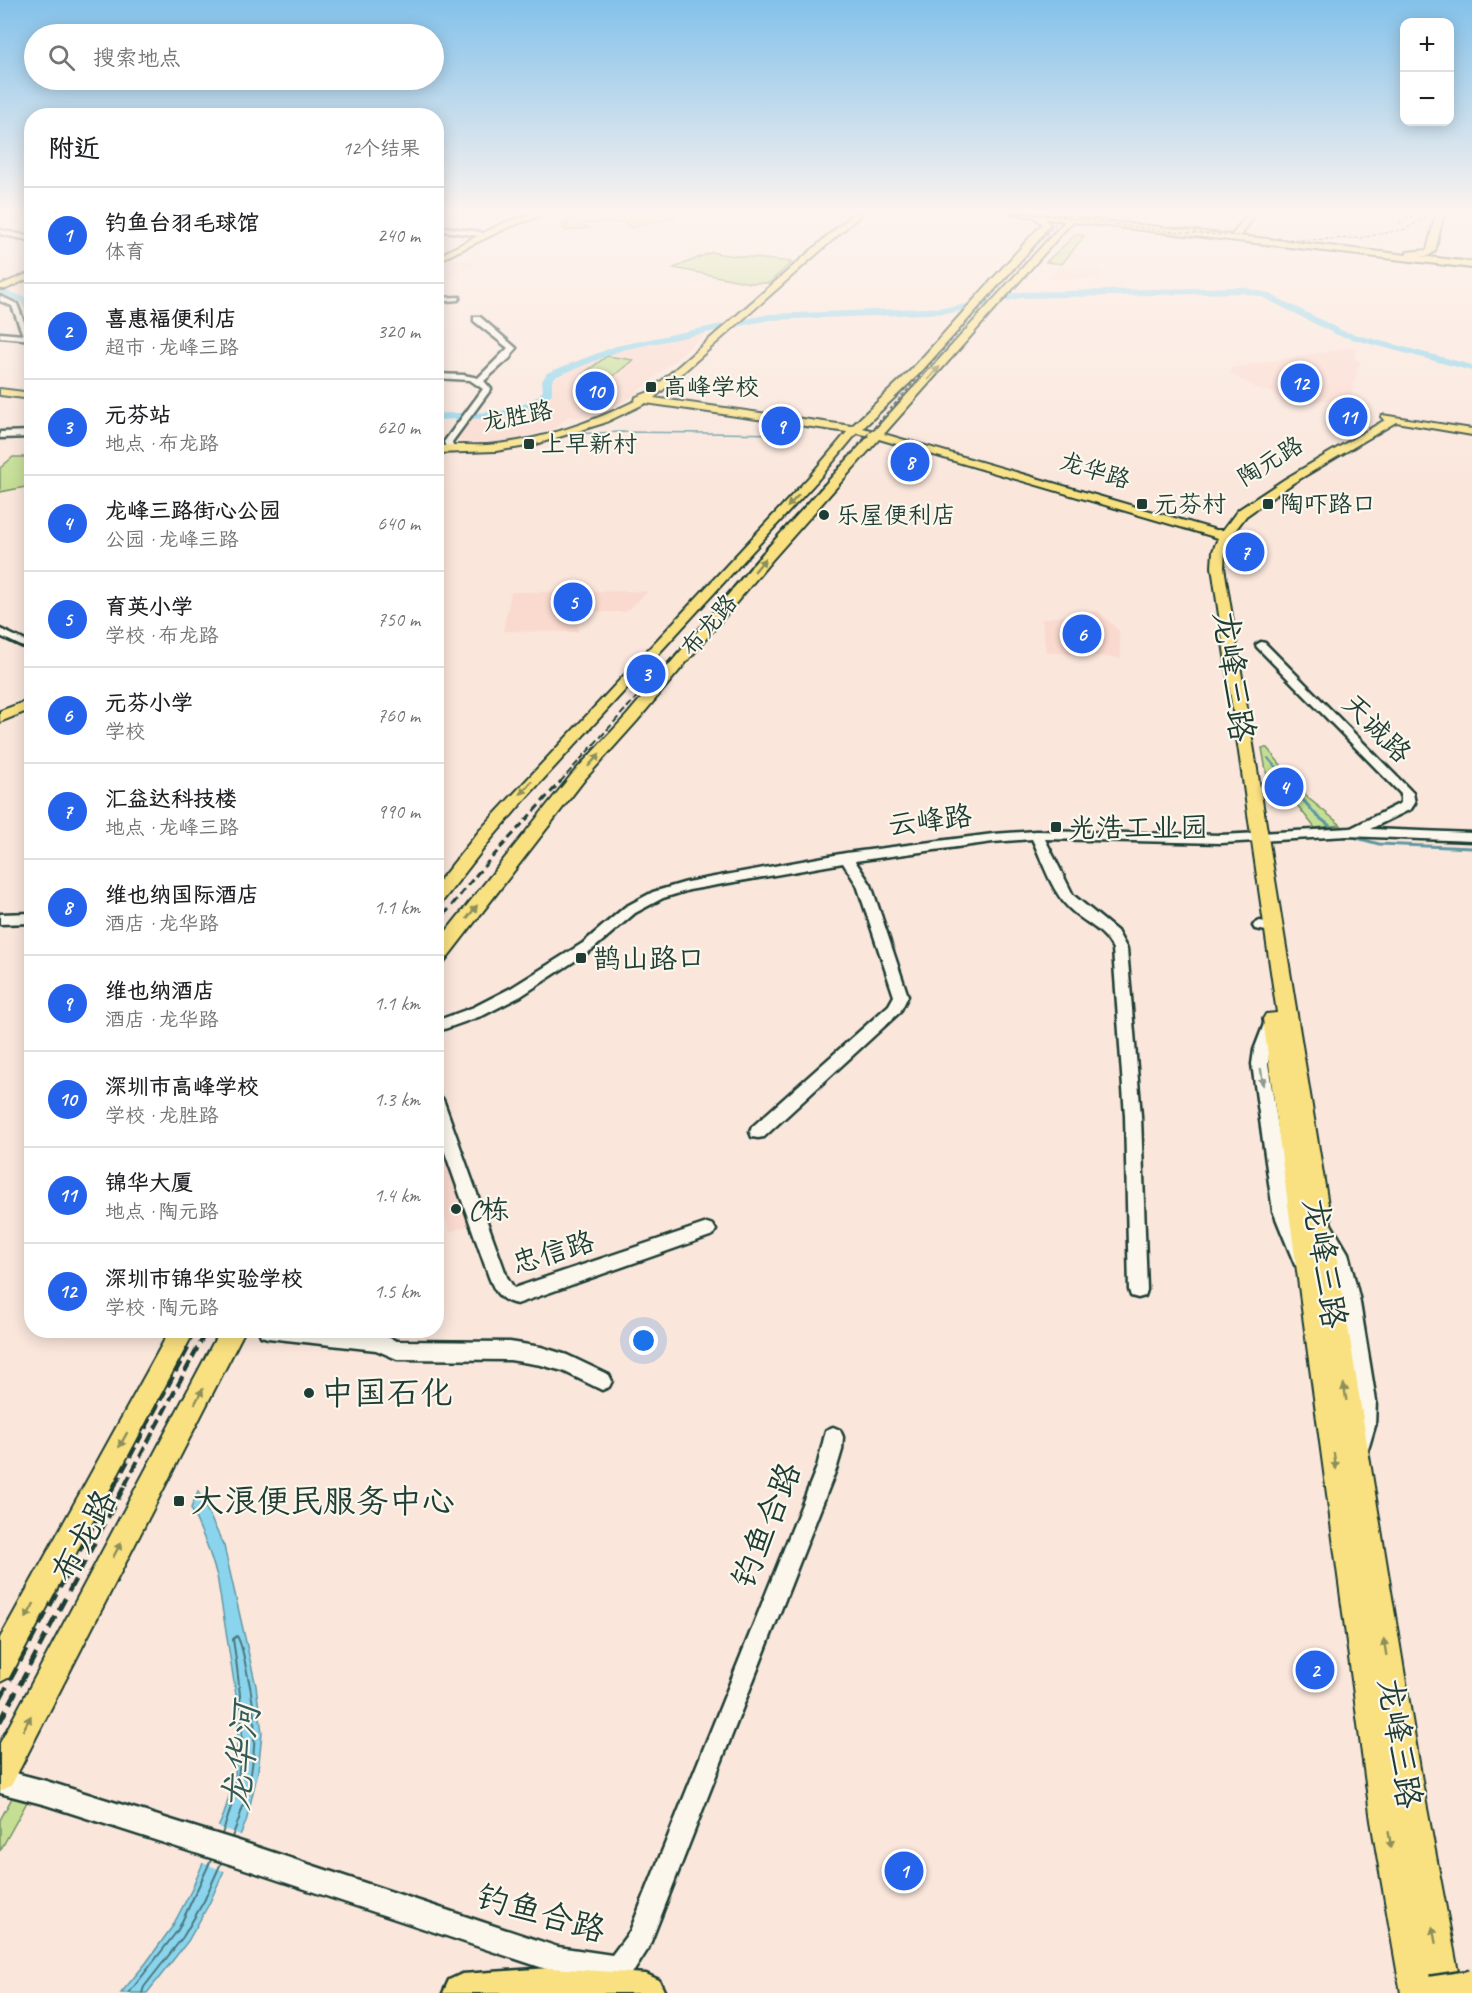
<!DOCTYPE html>
<html lang="zh">
<meta charset="utf-8">
<style>
:root{--surface:#fff;--page:#f6f6f6;--text:#202124;--muted:#757577;--line:#e0e0e0;--accent:#2563eb}
body{margin:0;font-family:Caveat,"LXGW WenKai TC",sans-serif;background:var(--page);color:var(--text)}
.controls{position:absolute;right:18px;top:18px;display:grid;overflow:hidden;border-radius:12px;box-shadow:0 3px 15px #0003}
.controls button{width:54px;height:54px;display:grid;place-items:center;padding:0;border:0;border-bottom:2px solid var(--line);background:var(--surface);color:var(--text);font:30px sans-serif}
.you{position:absolute;left:644px;top:1341px;width:21px;height:21px;margin:-15px;border:4px solid #fff;border-radius:50%;background:#1a73e8;box-shadow:0 0 0 9px #1a73e833}
.badge{display:grid;place-items:center;width:39px;height:39px;border-radius:50%;background:var(--accent);color:#fff;font-size:20px;font-weight:700}
.pin{position:absolute;translate:-50% -50%;border:3px solid #fff;box-shadow:0 2px 6px #0006}
.list{margin:0;padding:0;list-style:none}
h2{display:flex;justify-content:space-between;align-items:center;height:78px;margin:0;padding:0 24px;font-size:26px}
h2 small{font-size:20px;font-weight:400;color:var(--muted)}
.list li{display:grid;grid-template-columns:39px 1fr auto;gap:18px;align-items:center;box-sizing:border-box;height:96px;padding:0 24px;border-top:2px solid var(--line)}
.list b{display:block;font-size:22px;white-space:nowrap}
.list p{margin:0;font-size:20px;white-space:nowrap;color:var(--muted)}
.list em{font-size:20px;font-style:normal;color:var(--muted)}
.icon{flex:none;width:33px;height:33px;fill:none;stroke:currentColor;stroke-width:2;stroke-linecap:round;stroke-linejoin:round}
.map{position:relative;flex:none;width:1472px;height:1993px;overflow:hidden}
.search{position:absolute;background:var(--surface);box-shadow:0 3px 15px #0003;left:24px;top:24px;width:420px;height:66px;display:flex;align-items:center;gap:15px;box-sizing:border-box;padding:0 21px;border-radius:33px;color:var(--muted);font-size:22px}
.panel{position:absolute;background:var(--surface);box-shadow:0 3px 15px #0003;left:24px;top:108px;width:420px;height:1230px;border-radius:24px}
.map>svg:first-child{display:block}
.built{fill:#fadacf}
.green{fill:#c4de94;stroke:#728e64;stroke-width:1.5}
.water{fill:#8bd4ed;stroke:#6098a3;stroke-width:1.5}
.pier{fill:#fae6db}
.lines{fill:none;stroke-linecap:round;stroke-linejoin:round}
.shore{stroke:#4a797e;stroke-width:2}
.stream-far2{stroke:#6098a3;stroke-width:1.5}
.stream-far1{stroke:#6098a3;stroke-width:2}
.stream{stroke:#6098a3;stroke-width:3}
.river{fill:#8bd4ed;fill-rule:evenodd}
.minor-casing{stroke:#1f3d34;stroke-width:5}
.major-casing{stroke:#1f3d34;stroke-width:4}
.highway-casing{stroke:#1f3d34;stroke-width:5}
.minor{fill:#fbf7ec;fill-rule:evenodd}
.major{fill:#f9e181;fill-rule:evenodd}
.highway{fill:#f9e181;fill-rule:evenodd}
.rail-far4{stroke:#1f3d34;stroke-width:1.5;stroke-dasharray:4 2;stroke-linecap:butt}
.rail-far3{stroke:#1f3d34;stroke-width:2;stroke-dasharray:7 3;stroke-linecap:butt}
.rail-far2{stroke:#1f3d34;stroke-width:3;stroke-dasharray:8 4.5;stroke-linecap:butt}
.rail-far1{stroke:#1f3d34;stroke-width:4;stroke-dasharray:11 5;stroke-linecap:butt}
.rail{stroke:#1f3d34;stroke-width:4.5;stroke-dasharray:14 7;stroke-linecap:butt}
.highway-bridge-casing{stroke:#1f3d34;stroke-width:38;stroke-linecap:butt}
.highway-bridge{stroke:#f9e181;stroke-width:33}
.oneway{fill:#8c8f5a}
.oneway2{fill:#8d9a90}
.poi-dot{fill:#1f3d34;stroke:#fbf7ec;stroke-width:2}
.labels{text-anchor:middle;dominant-baseline:central;stroke-width:4.5;stroke-linejoin:round;paint-order:stroke}
.far-poi-label{font-size:24px;fill:#1f3d34;stroke:#fbf7ec;text-anchor:start}
.far-street-label{font-size:24px;fill:#1f3d34;stroke:#fbf7ec}
.street-label{font-size:28px;fill:#1f3d34;stroke:#fbf7ec}
.poi-label{font-size:28px;fill:#1f3d34;stroke:#fbf7ec;text-anchor:start}
.near-street-label{font-size:33px;fill:#1f3d34;stroke:#fbf7ec}
.near-poi-label{font-size:33px;fill:#1f3d34;stroke:#fbf7ec;text-anchor:start}
.near-water-label{font-size:36px;font-style:italic;fill:#355b59;stroke:#fbf7ec}
</style>
<div class="map">
<svg width="1472" height="1993" viewBox="0 0 1472 1993">
<rect width="100%" height="100%" fill="#fae6db"/>
<filter id="ink" filterUnits="userSpaceOnUse"><feTurbulence type="fractalNoise" baseFrequency=".0167" numOctaves="2"/><feDisplacementMap in="SourceGraphic" scale="12" xChannelSelector="R" yChannelSelector="G"/><feConvolveMatrix kernelMatrix="1 2 1 2 8 2 1 2 1" color-interpolation-filters="sRGB"/></filter>
<g filter="url(#ink)">
<!-- built -->
<g class="built">
<polygon points="452,259 478,263 437,284 437,267"/>
<polygon points="1058,267 1098,270 1101,279 1049,279"/>
<polygon points="707,332 633,396 602,413 586,418 568,416 555,428 515,440 478,443 462,442 455,439 474,416 488,417 522,412 545,403 551,396 553,380 575,368 568,364 619,346 624,349"/>
<polygon points="1354,347 1357,348 1354,358 1360,362 1350,398 1336,403 1323,400 1300,405 1293,402 1287,403 1269,391 1262,391 1231,374 1231,368"/>
<polygon points="648,591 626,612 581,612 578,632 503,631 511,592"/>
<polygon points="1098,611 1119,631 1121,658 1046,652 1042,619"/>
<polygon points="436,1125 475,1223 450,1232 437,1195"/>
</g>
<!-- green -->
<g class="green">
<polygon points="598,213 666,213 675,218 631,228 625,225 628,222 584,223 584,225 590,228 565,231 563,228 567,226 563,225 568,223 566,221"/>
<polygon points="1076,234 1084,236 1062,264 1046,262"/>
<polygon points="712,252 720,254 792,262 769,283 751,283 674,268"/>
<polygon points="607,356 633,360 611,378 583,374"/>
<polygon points="13,457 31,457 31,486 0,492 0,468"/>
<polygon points="1262,748 1267,748 1308,798 1341,825 1315,828 1294,801 1272,804"/>
<polygon points="12,1798 27,1802 0,1851 0,1820"/>
</g>
<!-- water -->
<polygon class="water" points="198,1491 224,1546 256,1686 262,1733 258,1771 246,1822 209,1904 188,1941 147,1993 121,1993 146,1963 172,1927 191,1891 224,1814 235,1776 238,1728 236,1695 224,1619 217,1576 207,1545 191,1508"/>
<!-- pier -->
<polygon class="pier" points="216,1826 243,1836 227,1872 200,1862"/>
<g class="lines">
<!-- shore -->
<g class="shore">
<path d="M222 1834C249 1763 244 1712 233 1639L237 1636C243 1646 244 1660 247 1672 261 1730 255 1782 232 1837"/>
<polyline points="129,1993 178,1930 211,1860"/>
<polyline points="142,1993 144,1987 183,1937 204,1901 221,1863"/>
</g>
<!-- stream-far2 -->
<g class="stream-far2">
<polyline points="567,434 622,432 796,434"/>
<polyline points="467,452 526,446"/>
</g>
<!-- stream-far1 -->
<polyline class="stream-far1" points="1268,758 1288,782"/>
<!-- stream -->
<g class="stream">
<polyline points="1287,781 1316,815 1335,830"/>
<polyline points="1346,835 1379,844 1472,848"/>
</g>
<!-- river -->
<g class="river">
<path d="M1242 287 1268 293 1343 331 1472 365V371L1337 335 1262 297 1242 293 1021 298 952 313 770 320 622 350 555 377 552 381V394C520 425 477 417 436 420V414C473 411 514 419 543 391L542 381 547 373 616 346 770 314 952 307 1021 292Z"/>
<polygon points="0,289 28,298 32,304 32,316 29,315 21,302 0,295"/>
</g>
<!-- minor casing -->
<g class="minor-casing">
<g id="minor">
<polygon points="436,226 480,232 483,234 480,236 436,230"/>
<polygon points="0,230 32,237 32,241 0,234"/>
<polygon points="0,296 17,304 28,332 32,335 32,340 0,337 0,333 23,335 12,306 0,301"/>
<polygon points="460,297 458,300 436,302 436,298"/>
<polygon points="474,317 480,317 516,348 510,358 484,381 491,389 452,442 454,448 450,451 447,450 444,442 483,389 470,380 436,378 436,374 464,375 478,378 508,348 474,321"/>
<polygon points="32,431 32,437 0,438 0,432"/>
<polygon points="0,629 32,644 32,651 0,636"/>
<path d="M1261 642 1265 643 1413 793 1415 803 1411 809 1370 829 1472 833V841L1347 836 1221 843 1045 839 1073 895 1117 931 1127 949 1141 1116 1147 1290 1145 1296 1138 1298 1131 1296 1129 1290 1125 1116 1113 949C1104 929 1084 923 1069 908 1051 890 1043 862 1032 839L993 842 855 861 871 885 908 996 900 1012 764 1137 758 1138 752 1137 750 1132 752 1127 889 1005 894 996 857 885 843 863 689 890 663 898 635 913 593 949 521 996 484 1015 436 1032V1021L474 1007 511 988 583 943 625 907 653 892 687 882 846 853 993 834 1036 831 1221 835 1351 828 1401 803V794L1257 647 1256 645Z"/>
<polygon points="32,913 32,923 0,924 0,914"/>
<polygon points="1260,921 1277,924 1279,927 1272,932 1255,929 1253,926 1255,923"/>
<polygon points="1272,1018 1277,1020 1280,1024 1270,1050 1268,1064 1291,1211 1310,1260 1307,1265 1301,1268 1295,1265 1273,1211 1252,1064 1254,1050 1264,1024 1267,1020"/>
<path d="M436 1096 442 1098 444 1102 507 1277 514 1288 707 1223 713 1225 716 1230 713 1235 517 1304C500 1301 495 1292 489 1277L436 1127Z"/>
<polygon points="1323,1219 1329,1221 1348,1253 1359,1297 1376,1401 1375,1426 1367,1453 1360,1456 1353,1453 1350,1446 1355,1426 1356,1401 1341,1297 1330,1255 1314,1226 1317,1221"/>
<polygon points="259,1330 350,1330 377,1333 397,1341 510,1342 541,1347 567,1355 609,1375 612,1381 609,1387 602,1390 563,1371 541,1365 510,1360 397,1359 376,1350 268,1338 261,1336"/>
<polygon points="833,1427 840,1430 843,1437 842,1450 837,1467 648,1949 634,1971 616,1982 558,1973 242,1868 46,1805 0,1793 0,1769 46,1781 242,1842 558,1947 612,1955 630,1931 817,1467 826,1430"/>
</g>
</g>
<!-- major casing -->
<g class="major-casing">
<g id="major">
<polygon points="535,213 548,213 509,227 436,262 436,257 503,223"/>
<path d="M854 213H863L654 398 852 426 911 370 1042 224 1034 217 1012 213 1069 217 1072 213H1080L1076 218 1232 235 1248 213H1256L1241 236 1407 255V252L1427 250 1436 213H1444L1435 251 1428 256H1419L1472 262V268L1072 222 884 434 1216 530H1223L1238 510 1285 479 1385 420 1381 417 1382 415 1472 429V435L1396 422 1293 483 1246 516 1230 537 1225 551 1224 567 1423 1787 1462 1993H1401L1371 1821 1263 1019 1266 1014 1277 1013 1212 567 1213 551 1218 538 879 439 772 560 637 721 585 779 443 963 436 964V944L573 773 627 715 762 554 869 436 857 433 817 481 527 797 492 838 442 902 436 904V885L480 830 809 477 847 432 646 403 604 423 533 445 496 451 436 453V447C457 443 477 447 497 444 545 439 592 422 635 401L636 397 649 392ZM1045 219 1065 221 874 431 863 428 919 374 1037 242 1050 224Z"/>
<polygon points="32,272 32,277 6,289 0,289 0,285"/>
<polygon points="0,389 32,393 32,399 0,395"/>
<polygon points="32,699 32,709 0,722 0,711"/>
<polygon points="170,1330 195,1330 10,1677 0,1682 0,1638"/>
<polygon points="220,1330 245,1330 11,1786 0,1791 0,1743"/>
</g>
</g>
<!-- highway casing -->
<g class="highway-casing">
<polygon id="highway" points="551,1968 646,1974 659,1980 665,1993 443,1993 449,1980 462,1974"/>
</g>
<!-- minor -->
<use href="#minor" class="minor"/>
<!-- major -->
<use href="#major" class="major"/>
<!-- highway -->
<use href="#highway" class="highway"/>
<!-- rail-far4 -->
<g class="rail-far4">
<polyline points="1026,213 1175,232 1303,240 1360,238 1405,229 1434,213"/>
<polyline points="1399,223 1418,213"/>
<polyline points="770,544 1065,213"/>
</g>
<!-- rail-far3 -->
<polyline class="rail-far3" points="560,782 699,628 771,542"/>
<!-- rail-far2 -->
<polyline class="rail-far2" points="436,925 477,874 561,781"/>
<!-- rail-far1 -->
<g class="rail-far1">
<polyline points="115,1485 190,1345"/>
<polyline points="125,1485 207,1330"/>
</g>
<!-- rail -->
<g class="rail">
<polyline points="0,1699 116,1483"/>
<polyline points="0,1722 126,1483"/>
</g>
<!-- highway-bridge casing -->
<g class="highway-bridge-casing">
<polyline id="highway-bridge" points="1432,1993 1472,1987"/>
</g>
<!-- highway-bridge -->
<use href="#highway-bridge" class="highway-bridge"/>
</g>
<!-- one-way arrows -->
<defs><path id="oneway-solid" d="M-6-.8H1V-3.2L6.5 0L1 3.2V.8H-6Z" transform="scale(1.5)"/></defs>
<g class="oneway">
<use href="#oneway-solid" transform="translate(934 373) rotate(-48)"/>
<use href="#oneway-solid" transform="translate(793 501) rotate(133)"/>
<use href="#oneway-solid" transform="translate(760 565) rotate(-50)"/>
<use href="#oneway-solid" transform="translate(594 760) rotate(-48)"/>
<use href="#oneway-solid" transform="translate(526 788) rotate(132)"/>
<use href="#oneway-solid" transform="translate(472 912) rotate(-52)"/>
<use href="#oneway-solid" transform="translate(1345 1392) rotate(-99)"/>
<use href="#oneway-solid" transform="translate(199 1396) rotate(-62)"/>
<use href="#oneway-solid" transform="translate(123 1440) rotate(119)"/>
<use href="#oneway-solid" transform="translate(1335 1461) rotate(82)"/>
<use href="#oneway-solid" transform="translate(117 1550) rotate(-62)"/>
<use href="#oneway-solid" transform="translate(30 1611) rotate(118)"/>
<use href="#oneway-solid" transform="translate(1385 1647) rotate(-99)"/>
<use href="#oneway-solid" transform="translate(27 1723) rotate(-62)"/>
<use href="#oneway-solid" transform="translate(1390 1840) rotate(80)"/>
<use href="#oneway-solid" transform="translate(1434 1935) rotate(-101)"/>
</g>
<use class="oneway2" href="#oneway-solid" transform="translate(1262 1077) rotate(82)"/>
</g>
<!-- sky -->
<linearGradient id="sky" x2="0" y2="1"><stop stop-color="#83c1ea"/><stop offset="0.43" stop-color="#fdf4ef"/><stop offset="1" stop-color="#fdf4ef" stop-opacity="0"/></linearGradient>
<rect width="1472" height="492" fill="url(#sky)"/>
<!-- markers -->
<g class="poi-dot">
<rect x="645" y="381" width="12" height="12" rx="3"/>
<rect x="523" y="438" width="12" height="12" rx="3"/>
<rect x="1136" y="498" width="12" height="12" rx="3"/>
<rect x="1262" y="498" width="12" height="12" rx="3"/>
<circle cx="824" cy="515" r="6"/>
<rect x="1050" y="821" width="12" height="12" rx="3"/>
<rect x="575" y="952" width="12" height="12" rx="3"/>
<circle cx="456" cy="1209" r="6"/>
<circle cx="309" cy="1393" r="6"/>
<rect x="173" y="1495" width="12" height="12" rx="3"/>
</g>
<g class="labels">
<!-- far-poi labels -->
<g class="far-poi-label">
<text x="663" y="387">高峰学校</text>
<text x="541" y="444">上早新村</text>
<text x="1154" y="504">元芬村</text>
<text x="1280" y="504">陶吓路口</text>
<text x="836" y="515">乐屋便利店</text>
</g>
<!-- far-street labels -->
<g class="far-street-label">
<text transform="translate(517 416) rotate(-11)">龙胜路</text>
<text transform="translate(1270 461) rotate(-32)">陶元路</text>
<text transform="translate(1095 470) rotate(17)">龙华路</text>
<text transform="translate(709 625) rotate(-50)">布龙路</text>
</g>
<!-- street labels -->
<g class="street-label">
<text transform="translate(1377 728) rotate(45)">天诚路</text>
<text transform="translate(930 820) rotate(-7)">云峰路</text>
<text transform="translate(553 1252) rotate(-17)">忠信路</text>
</g>
<!-- poi labels -->
<g class="poi-label">
<text x="1068" y="827">光浩工业园</text>
<text x="593" y="958">鹊山路口</text>
<text x="468" y="1209">C栋</text>
</g>
<!-- near-street labels -->
<g class="near-street-label">
<text transform="translate(1234 676) rotate(82)">龙峰三路</text>
<text transform="translate(1325 1263) rotate(81)">龙峰三路</text>
<text transform="translate(766 1525) rotate(-68)">钓鱼合路</text>
<text transform="translate(84 1536) rotate(-62)">布龙路</text>
<text transform="translate(1400 1743) rotate(81)">龙峰三路</text>
<text transform="translate(541 1913) rotate(16)">钓鱼合路</text>
</g>
<!-- near-poi labels -->
<g class="near-poi-label">
<text x="321" y="1393">中国石化</text>
<text x="191" y="1501">大浪便民服务中心</text>
</g>
<!-- near-water labels -->
<g class="near-water-label">
<text transform="translate(241 1757) rotate(-84)">龙华河</text>
</g>
</g>
</svg>
<div class="controls">
<button>+</button>
<button>−</button>
</div>
<div class="you"></div>
<div class="pin badge" style="left:904px;top:1871px">1</div>
<div class="pin badge" style="left:1315px;top:1670px">2</div>
<div class="pin badge" style="left:646px;top:674px">3</div>
<div class="pin badge" style="left:1284px;top:787px">4</div>
<div class="pin badge" style="left:573px;top:602px">5</div>
<div class="pin badge" style="left:1082px;top:634px">6</div>
<div class="pin badge" style="left:1245px;top:552px">7</div>
<div class="pin badge" style="left:910px;top:462px">8</div>
<div class="pin badge" style="left:781px;top:426px">9</div>
<div class="pin badge" style="left:595px;top:391px">10</div>
<div class="pin badge" style="left:1348px;top:417px">11</div>
<div class="pin badge" style="left:1300px;top:383px">12</div>
<div class="search"><svg class="icon" aria-label="search" viewBox="0 0 24 24"><circle cx="10" cy="10" r="6"/><path d="M15 15l6 6"/></svg>搜索地点</div>
<section class="panel">
<h2>附近<small>12个结果</small></h2>
<ul class="list">
<li><span class="badge">1</span><div><b>钓鱼台羽毛球馆</b><p>体育</p></div><em>240 m</em></li>
<li><span class="badge">2</span><div><b>喜惠褔便利店</b><p>超市 · 龙峰三路</p></div><em>320 m</em></li>
<li><span class="badge">3</span><div><b>元芬站</b><p>地点 · 布龙路</p></div><em>620 m</em></li>
<li><span class="badge">4</span><div><b>龙峰三路街心公园</b><p>公园 · 龙峰三路</p></div><em>640 m</em></li>
<li><span class="badge">5</span><div><b>育英小学</b><p>学校 · 布龙路</p></div><em>750 m</em></li>
<li><span class="badge">6</span><div><b>元芬小学</b><p>学校</p></div><em>760 m</em></li>
<li><span class="badge">7</span><div><b>汇益达科技楼</b><p>地点 · 龙峰三路</p></div><em>990 m</em></li>
<li><span class="badge">8</span><div><b>维也纳国际酒店</b><p>酒店 · 龙华路</p></div><em>1.1 km</em></li>
<li><span class="badge">9</span><div><b>维也纳酒店</b><p>酒店 · 龙华路</p></div><em>1.1 km</em></li>
<li><span class="badge">10</span><div><b>深圳市高峰学校</b><p>学校 · 龙胜路</p></div><em>1.3 km</em></li>
<li><span class="badge">11</span><div><b>锦华大厦</b><p>地点 · 陶元路</p></div><em>1.4 km</em></li>
<li><span class="badge">12</span><div><b>深圳市锦华实验学校</b><p>学校 · 陶元路</p></div><em>1.5 km</em></li>
</ul>
</section>
</div>
